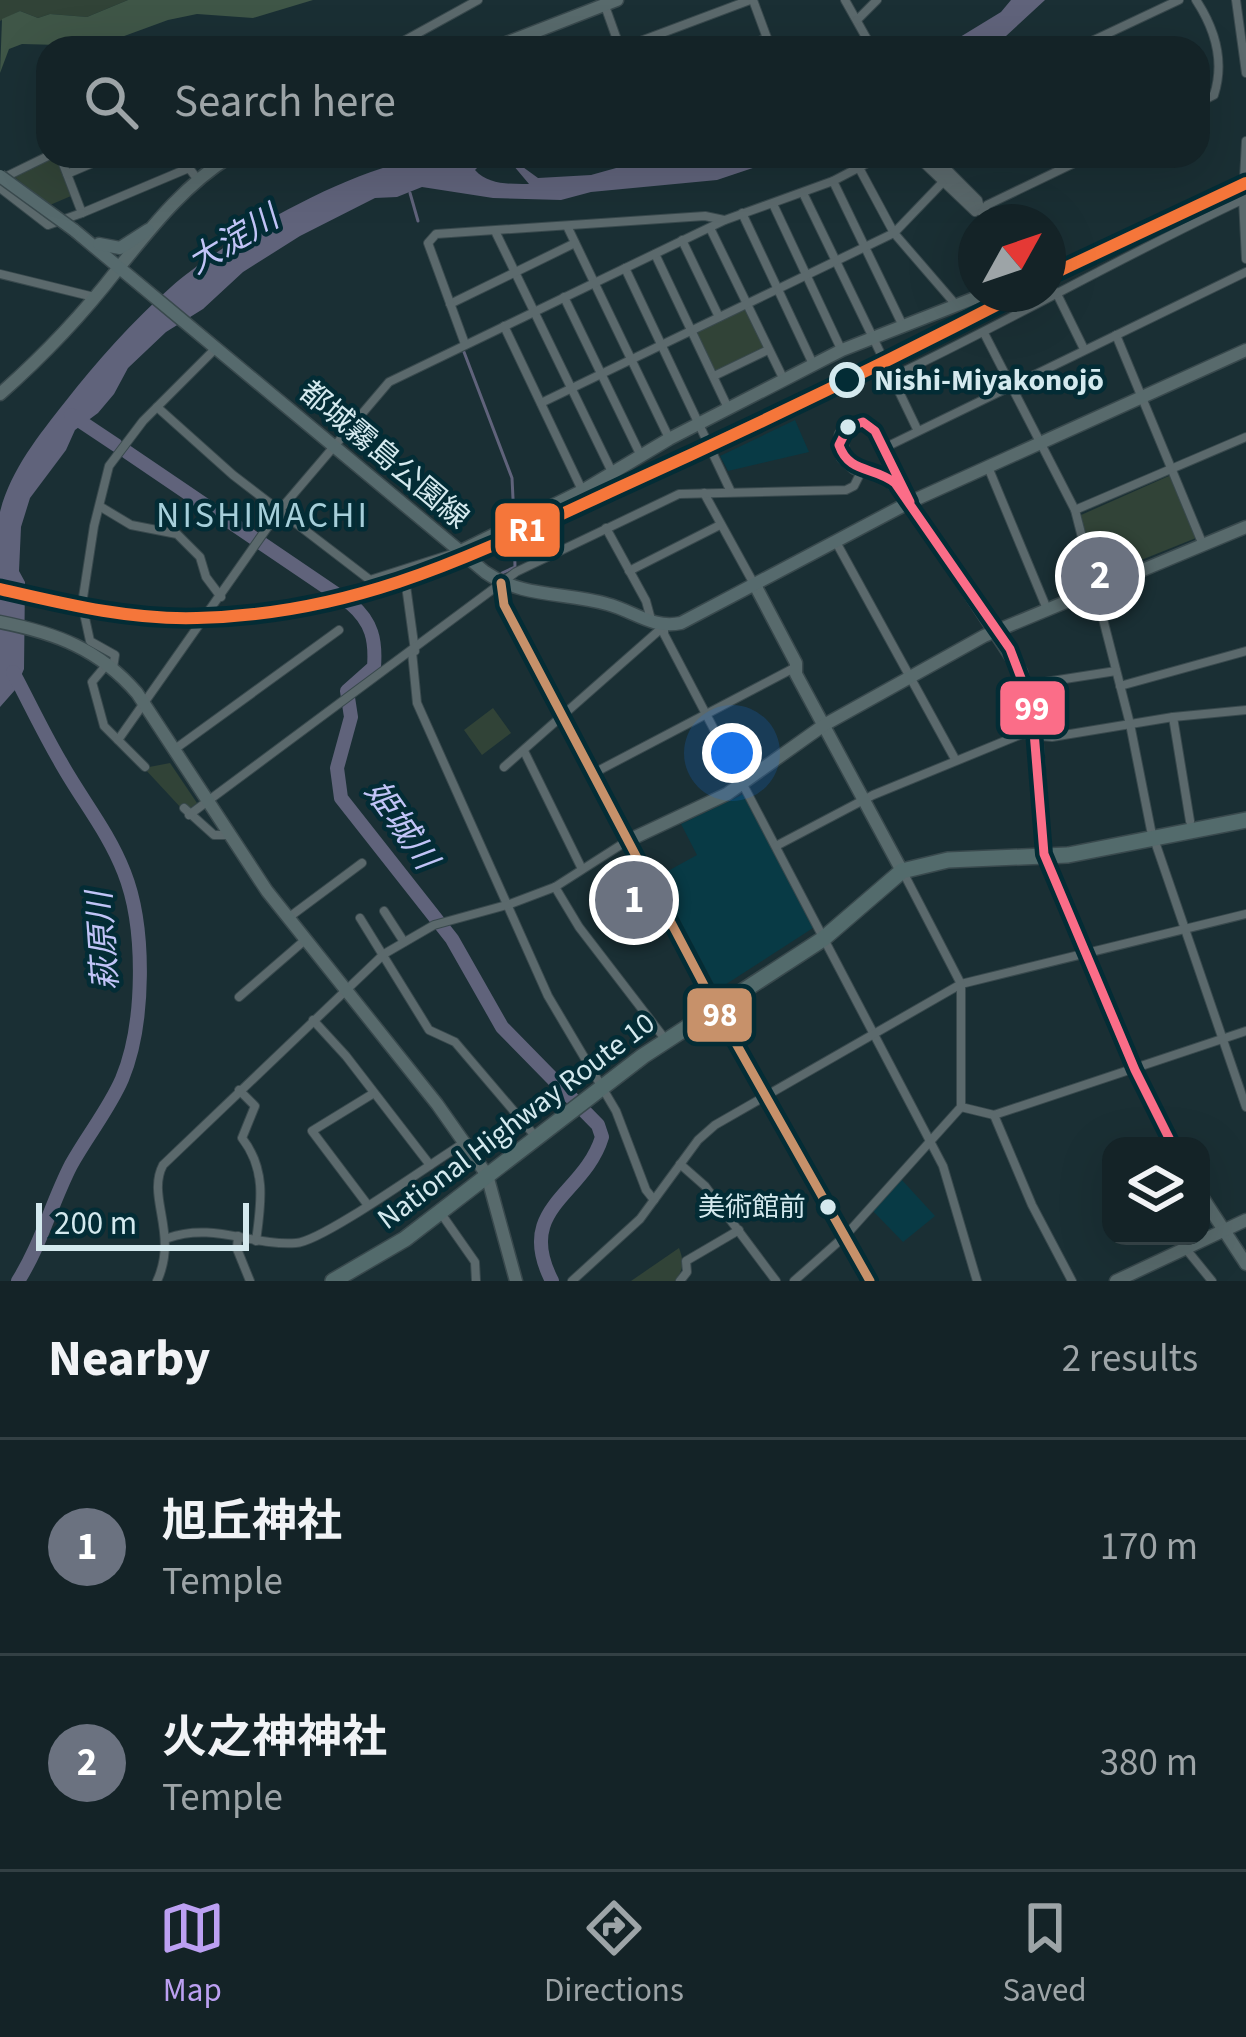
<!DOCTYPE html>
<meta charset="utf-8">
<style>
:root{--surface:#142327;--page:#1d2b2f;--text:#f1f3f6;--muted:#9da4a7;--line:#334044;--accent:#bca0f2}
body{margin:0;font-family:"Source Sans 3","Noto Sans JP",sans-serif;background:var(--page);color:var(--text)}
.controls{position:absolute;right:36px;bottom:36px;display:grid;overflow:hidden;border-radius:24px;box-shadow:0 12px 48px #0002}
.controls button{width:108px;height:108px;display:grid;place-items:center;padding:0;border:0;border-bottom:3px solid var(--line);background:var(--surface);color:var(--text);font:60px sans-serif}
.compass{position:absolute;left:958px;top:204px;width:108px;height:108px;border-radius:50%;background:var(--surface);box-shadow:0 12px 48px #0002;rotate:50deg}
.scale{position:absolute;left:36px;bottom:30px;width:213px;box-sizing:border-box;padding-left:12px;border:6px solid #d4e9ee;border-top:0;font-size:33px;line-height:42px;white-space:nowrap;color:#d4e9ee;-webkit-text-stroke:9px #032c35;paint-order:stroke}
.you{position:absolute;left:732px;top:753px;width:42px;height:42px;margin:-30px;border:9px solid #fff;border-radius:50%;background:#1a73e8;box-shadow:0 0 0 18px #1a73e833}
.badge{display:grid;place-items:center;width:78px;height:78px;border-radius:50%;background:var(--accent);color:#fff;font-size:39px;font-weight:700}
.pin{position:absolute;translate:-50% -50%;border:6px solid #fff;box-shadow:0 3px 12px #0006}
.list{margin:0;padding:0;list-style:none}
h2{display:flex;justify-content:space-between;align-items:center;height:156px;margin:0;padding:0 48px;font-size:51px}
h2 small{font-size:39px;font-weight:400;color:var(--muted)}
.list li{display:grid;grid-template-columns:78px 1fr auto;gap:36px;align-items:center;box-sizing:border-box;height:216px;padding:0 48px;border-top:3px solid var(--line)}
.list b{display:block;font-size:45px;white-space:nowrap}
.list p{margin:0;font-size:39px;white-space:nowrap;color:var(--muted)}
.list em{font-size:39px;font-style:normal;color:var(--muted)}
.icon{flex:none;width:66px;height:66px;fill:none;stroke:currentColor;stroke-width:2;stroke-linecap:round;stroke-linejoin:round}
.map{position:relative;flex:none;width:1246px;height:1281px;overflow:hidden}
.search{position:absolute;background:var(--surface);box-shadow:0 12px 48px #0002;left:36px;right:36px;top:36px;height:132px;display:flex;align-items:center;gap:30px;box-sizing:border-box;padding:0 42px;border-radius:36px;color:var(--muted);font-size:45px}
.sheet{height:588px;background:var(--surface)}
nav{display:flex;justify-content:space-around;align-items:center;box-sizing:border-box;height:168px;border-top:3px solid var(--line);background:var(--surface);font-size:33px;color:var(--muted)}
nav a{display:grid;justify-items:center;gap:6px}
nav .on{color:var(--accent)}
.map>svg:first-child{display:block}
.built{fill:#083a45}
.green{fill:#314337}
.forest{fill:#3f5647}
.water{fill:#60637b;fill-rule:evenodd}
.lines{fill:none;stroke-linecap:round;stroke-linejoin:round}
.stream{stroke:#60637b;stroke-width:3}
.river{stroke:#60637b;stroke-width:14}
.street-casing{stroke:#39494d;stroke-width:10}
.secondary-casing{stroke:#39494d;stroke-width:15}
.primary-casing{stroke:#39494d;stroke-width:15}
.highway-casing{stroke:#39494d;stroke-width:18}
.street{stroke:#5b696c;stroke-width:8}
.secondary{stroke:#586a6c;stroke-width:12}
.primary{stroke:#566a6d;stroke-width:12}
.highway{stroke:#536b6c;stroke-width:15}
.primary-bridge-casing{stroke:#39494d;stroke-width:15;stroke-linecap:butt}
.primary-bridge{stroke:#566a6d;stroke-width:12}
.bus-1-casing{stroke:#032c35;stroke-width:18}
.bus-2-casing{stroke:#032c35;stroke-width:18}
.bus-1{stroke:#fb6d88;stroke-width:9}
.bus-2{stroke:#c7916a;stroke-width:9}
.rail-1-casing{stroke:#032c35;stroke-width:21}
.rail-1{stroke:#f5763a;stroke-width:12}
.stop-dot{fill:#032c35;stroke:#d4e9ee;stroke-width:6}
.bus-dot{fill:#d4e9ee;stroke:#032c35;stroke-width:4.5}
.labels{text-anchor:middle;dominant-baseline:central;stroke-width:9;stroke-linejoin:round;paint-order:stroke}
.bus-label{font-size:27px;fill:#d4e9ee;stroke:#032c35;text-anchor:end}
.stop-label{font-size:30px;font-weight:bold;fill:#d4e9ee;stroke:#032c35;text-anchor:start}
.street-label{font-size:30px;fill:#d4e9ee;stroke:#032c35}
.water-label{font-size:33px;font-style:italic;fill:#c1c4f7;stroke:#032c35}
.quarter-label{font-size:36px;letter-spacing:3px;fill:#a6cfda;stroke:#032c35}
.line-badge{stroke:#032c35;stroke-width:4.5}
.badge-label{font-size:33px;text-anchor:middle;font-weight:bold;fill:#fff}
</style>
<div class="map">
<svg width="1246" height="1281" viewBox="0 0 1246 1281">
<rect width="100%" height="100%" fill="#1a2f34"/>
<!-- built -->
<g class="built">
<polygon points="795,420 809,452 728,471 720,456"/>
<polygon points="744,794 813,928 717,990 657,877 697,855 681,824"/>
<polygon points="901,1179 935,1216 903,1242 872,1210"/>
</g>
<!-- green -->
<g class="green">
<polygon points="0,0 128,0 87,17 50,14 38,18 20,11 0,21"/>
<polygon points="55,156 71,196 50,205 13,176"/>
<polygon points="747,304 768,350 714,376 691,331"/>
<polygon points="1171,475 1196,538 1094,579 1081,515"/>
<polygon points="493,708 511,733 482,755 464,730"/>
<polygon points="170,763 197,803 188,810 183,810 144,768"/>
<path d="M679 1248C684 1261 684 1269 675 1281H631Z"/>
</g>
<!-- forest -->
<polygon class="forest" points="128,0 313,0 253,18 197,14 168,20 97,46 22,44 9,49 0,73 2,19 20,11 38,18 50,14 87,17"/>
<!-- water -->
<g class="water">
<polygon points="1011,0 1045,0 993,48 942,48 1001,12"/>
<path d="M479 156 516 162 538 178 591 175 634 163 660 167 718 156H789L717 180 591 192 561 200 493 198 422 187 397 197 375 198 300 236 243 272 203 309 166 332 128 368 114 394 98 413 75 430 66 450 30 498 21 527 19 571 25 582 24 669 15 690 0 707V512C10 471 39 435 65 402 96 362 133 321 171 287 228 237 357 164 432 157 448 155 463 156 479 156ZM484 161 513 165 529 184C511 184 488 185 475 170Z"/>
</g>
<g class="lines">
<!-- stream -->
<g class="stream">
<polyline points="410,193 418,221"/>
<polyline points="464,352 512,478 514,519"/>
<polyline points="502,573 515,567 514,529"/>
</g>
<!-- river -->
<g class="river">
<polyline points="71,415 116,445"/>
<path d="M127 452 351 604C372 622 376 640 374 667L347 691 351 717 337 768 341 798 452 939 502 1027 598 1125 602 1137C584 1196 514 1207 552 1281"/>
<path d="M13 672C29 702 43 732 60 761 81 799 108 831 124 872 146 927 145 1024 122 1079 109 1109 87 1136 71 1165 51 1204 41 1245 18 1281"/>
</g>
<!-- street casing -->
<g class="street-casing">
<g id="street">
<polyline points="845,0 872,48"/>
<path d="M1196 0C1215 29 1225 61 1214 95L1198 103"/>
<polyline points="1236,0 1246,73"/>
<polyline points="605,6 620,48"/>
<polyline points="857,20 877,0"/>
<polyline points="266,48 279,44 282,48"/>
<polyline points="391,48 478,0"/>
<polyline points="622,48 750,0"/>
<polyline points="741,48 767,38 753,0"/>
<polyline points="1077,48 1179,0"/>
<polyline points="48,113 48,122"/>
<polyline points="1246,141 1243,199 1246,259"/>
<polyline points="60,156 82,213 189,168 198,180"/>
<polyline points="916,156 975,212"/>
<polyline points="927,156 991,222"/>
<polyline points="934,156 978,200 981,211"/>
<polyline points="858,166 894,233 957,306"/>
<polyline points="67,174 109,156"/>
<polyline points="1,179 48,156"/>
<polyline points="833,181 903,326"/>
<polyline points="0,188 48,225 82,213"/>
<polyline points="803,193 892,377"/>
<polyline points="773,204 841,349"/>
<polyline points="982,212 987,205 1089,156"/>
<polyline points="742,213 813,364"/>
<polyline points="568,228 669,438"/>
<polyline points="710,228 784,380"/>
<polyline points="496,233 612,472"/>
<polyline points="682,240 719,317"/>
<polyline points="655,254 728,408"/>
<polyline points="625,268 731,492"/>
<polyline points="0,274 94,297"/>
<polyline points="1048,284 1057,294 1084,349"/>
<polyline points="564,297 641,456"/>
<polyline points="450,304 575,243"/>
<polyline points="504,326 582,490"/>
<polyline points="984,333 1075,510 1130,724 1151,830 1246,1107"/>
<polyline points="1116,335 1203,545"/>
<polyline points="465,344 428,243 436,234 705,216 724,220"/>
<polyline points="714,376 768,350"/>
<polyline points="541,403 894,233 942,183"/>
<polyline points="157,407 233,475 370,580 461,551"/>
<path d="M917 429 892 377C1012 320 1126 254 1246 198"/>
<polyline points="884,448 1246,272"/>
<polyline points="988,467 1047,609"/>
<polyline points="704,493 754,584"/>
<polyline points="101,507 131,525 177,534 200,557 206,577 221,597"/>
<polyline points="1075,510 1246,437"/>
<polyline points="606,528 646,601 652,623"/>
<polyline points="836,542 955,759"/>
<polyline points="404,571 415,651"/>
<polyline points="629,571 720,525"/>
<polyline points="664,626 664,634 943,1166 977,1281"/>
<polyline points="412,652 417,703 548,996 616,1111 646,1190 654,1200"/>
<polyline points="108,663 92,682 104,726 145,767"/>
<polyline points="113,668 115,655 90,641 82,604 94,526 109,466 143,421 217,347"/>
<polyline points="1026,685 1116,671"/>
<polyline points="1120,686 1246,651"/>
<polyline points="1173,717 1190,821"/>
<polyline points="118,740 279,511 389,382 725,220 833,181 881,156"/>
<polyline points="175,749 339,630"/>
<polyline points="524,751 582,869"/>
<polyline points="504,767 664,626"/>
<polyline points="592,774 794,668"/>
<polyline points="184,808 214,835 230,835"/>
<polyline points="189,815 516,572 679,494 846,490 854,486 862,470"/>
<polyline points="776,846 873,795 1022,734 1052,737 1173,717 1246,710"/>
<polyline points="555,887 579,927 665,1039"/>
<polyline points="384,911 404,942"/>
<polyline points="288,918 362,863"/>
<polyline points="360,918 429,1030 455,1042 535,1136"/>
<polyline points="239,997 305,940"/>
<polyline points="313,1020 346,1056 430,1165"/>
<path d="M239 1090 255 1106 242 1138C267 1170 261 1204 256 1241"/>
<polyline points="961,1107 994,1115 1246,1031"/>
<polyline points="994,1115 1032,1205 1072,1281"/>
<polyline points="680,1164 705,1186 776,1281"/>
<polyline points="367,1204 312,1131 374,1093"/>
<polyline points="440,1212 475,1262 476,1281"/>
<polyline points="238,1236 237,1249 250,1281"/>
<path d="M168 1238C213 1222 251 1246 296 1243 322 1242 434 1161 464 1143"/>
<polyline points="1186,1249 1212,1281"/>
<path d="M157 1281C179 1233 146 1197 163 1165L384 954 434 925 510 904 555 887 627 841"/>
<polyline points="572,1281 640,1219 698,1140 715,1125 961,984 1246,914"/>
<polyline points="680,1281 687,1272 686,1261 739,1230"/>
<polyline points="794,1281 846,1235 961,1107 961,984 903,872"/>
</g>
</g>
<!-- secondary casing -->
<g class="secondary-casing">
<g id="secondary">
<polyline points="493,48 617,0"/>
<path d="M0 394C42 357 83 314 117 270 151 228 184 185 231 156"/>
<polygon points="863,422 875,431 910,502 885,475 855,468 843,457 841,435 848,427"/>
<polyline points="910,502 1246,350"/>
<polyline points="461,551 582,491 669,439 842,350 985,294"/>
<polyline points="501,583 504,605 716,1008 870,1281"/>
<polyline points="755,585 796,663 796,674 902,871"/>
<path d="M0 622C56 633 99 649 137 693L267 891 437 1104 487 1175 516 1281"/>
<polyline points="627,841 727,794 824,725 984,636 1246,527"/>
<polyline points="1044,854 1135,1070 1173,1146"/>
<polyline points="1201,1195 1246,1264"/>
<polyline points="1116,1281 1246,1220"/>
</g>
</g>
<!-- primary casing -->
<g class="primary-casing">
<g id="primary">
<path d="M74 230 485 572C522 598 565 592 607 604 634 611 652 629 681 623L910 502 1021 672 1036 735 1044 854"/>
<polyline points="99,244 120,248 148,230"/>
</g>
</g>
<!-- highway casing -->
<g class="highway-casing">
<polyline id="highway" points="333,1281 405,1239 643,1056 823,939 902,871 948,860 1068,855 1246,820"/>
</g>
<!-- street -->
<use href="#street" class="street"/>
<!-- secondary -->
<use href="#secondary" class="secondary"/>
<!-- primary -->
<use href="#primary" class="primary"/>
<!-- highway -->
<use href="#highway" class="highway"/>
<!-- primary-bridge casing -->
<g class="primary-bridge-casing">
<polyline id="primary-bridge" points="0,176 74,230"/>
</g>
<!-- primary-bridge -->
<use href="#primary-bridge" class="primary-bridge"/>
<!-- bus-1 casing -->
<g class="bus-1-casing">
<path id="bus-1" d="M910 502 875 431 863 422 848 427 839 445C849 474 874 466 895 483L1010 649 1032 707 1044 854 1135 1070 1173 1146"/>
</g>
<!-- bus-2 casing -->
<g class="bus-2-casing">
<polyline id="bus-2" points="501,583 504,605 716,1008 870,1281"/>
</g>
<!-- bus-1 -->
<use href="#bus-1" class="bus-1"/>
<!-- bus-2 -->
<use href="#bus-2" class="bus-2"/>
<!-- rail-1 casing -->
<g class="rail-1-casing">
<g id="rail-1">
<polyline points="1048,276 1246,183"/>
<path d="M0 589C65 604 130 620 197 618 360 614 475 554 618 488 753 427 887 362 1018 294"/>
</g>
</g>
<!-- rail-1 -->
<use href="#rail-1" class="rail-1"/>
</g>
<!-- markers -->
<circle class="stop-dot" cx="847" cy="380" r="15"/>
<g class="bus-dot">
<circle cx="848" cy="427" r="10"/>
<circle cx="828" cy="1207" r="10"/>
</g>
<g class="labels">
<!-- bus labels -->
<g class="bus-label">
<text x="806" y="1207">美術館前</text>
</g>
<!-- stop labels -->
<g class="stop-label">
<text x="874" y="380">Nishi-Miyakonojō</text>
</g>
<!-- street labels -->
<g class="street-label">
<text transform="translate(384 455) rotate(40)">都城霧島公園線</text>
<text transform="translate(516 1121) rotate(-37)">National Highway Route 10</text>
</g>
<!-- water labels -->
<g class="water-label">
<text transform="translate(233 240) rotate(-31)">大淀川</text>
<text transform="translate(401 825) rotate(55)">姫城川</text>
<text transform="translate(103 941) rotate(-94)">萩原川</text>
</g>
<!-- quarter labels -->
<g class="quarter-label">
<text x="263" y="515">NISHIMACHI</text>
</g>
</g>
<g class="line-badge">
<rect x="493" y="501" width="69" height="58" rx="12" fill="#f5763a"/>
<rect x="998" y="679" width="69" height="58" rx="12" fill="#fb6d88"/>
<rect x="685" y="986" width="69" height="58" rx="12" fill="#c7916a"/>
</g>
<g class="badge-label">
<text x="527" y="541">R1</text>
<text x="1032" y="720">99</text>
<text x="720" y="1026">98</text>
</g>
</svg>
<div class="controls">
<button><svg class="icon" aria-label="layers" viewBox="0 0 24 24"><path d="M12 4l9 5-9 5-9-5zM3 14l9 5 9-5"/></svg></button>
</div>
<svg class="compass" viewBox="-18 -18 36 36"><path d="M0-13l5 13h-10z" fill="#e53935"/><path d="M0 13l5-13h-10z" fill="#9da4a7"/></svg>
<div class="scale">200 m</div>
<div class="you"></div>
<div class="pin badge" style="left:634px;top:900px;background:#6b7280">1</div>
<div class="pin badge" style="left:1100px;top:576px;background:#6b7280">2</div>
<div class="search"><svg class="icon" aria-label="search" viewBox="0 0 24 24"><circle cx="10" cy="10" r="6"/><path d="M15 15l6 6"/></svg>Search here</div>
</div>
<section class="sheet">
<h2>Nearby<small>2 results</small></h2>
<ul class="list">
<li><span class="badge" style="background:#6b7280">1</span><div><b>旭丘神社</b><p>Temple</p></div><em>170 m</em></li>
<li><span class="badge" style="background:#6b7280">2</span><div><b>火之神神社</b><p>Temple</p></div><em>380 m</em></li>
</ul>
</section>
<nav>
<a class="on"><svg class="icon" aria-label="map" viewBox="0 0 24 24"><path d="M3 6l6-2 6 2 6-2v14l-6 2-6-2-6 2zM9 4v14M15 6v14"/></svg>Map</a>
<a><svg class="icon" aria-label="directions" viewBox="0 0 24 24"><path d="M12 3l9 9-9 9-9-9zM9 14v-3h6M13 9l2 2-2 2"/></svg>Directions</a>
<a><svg class="icon" aria-label="saved" viewBox="0 0 24 24"><path d="M7 4h10v16l-5-4-5 4z"/></svg>Saved</a>
</nav>
